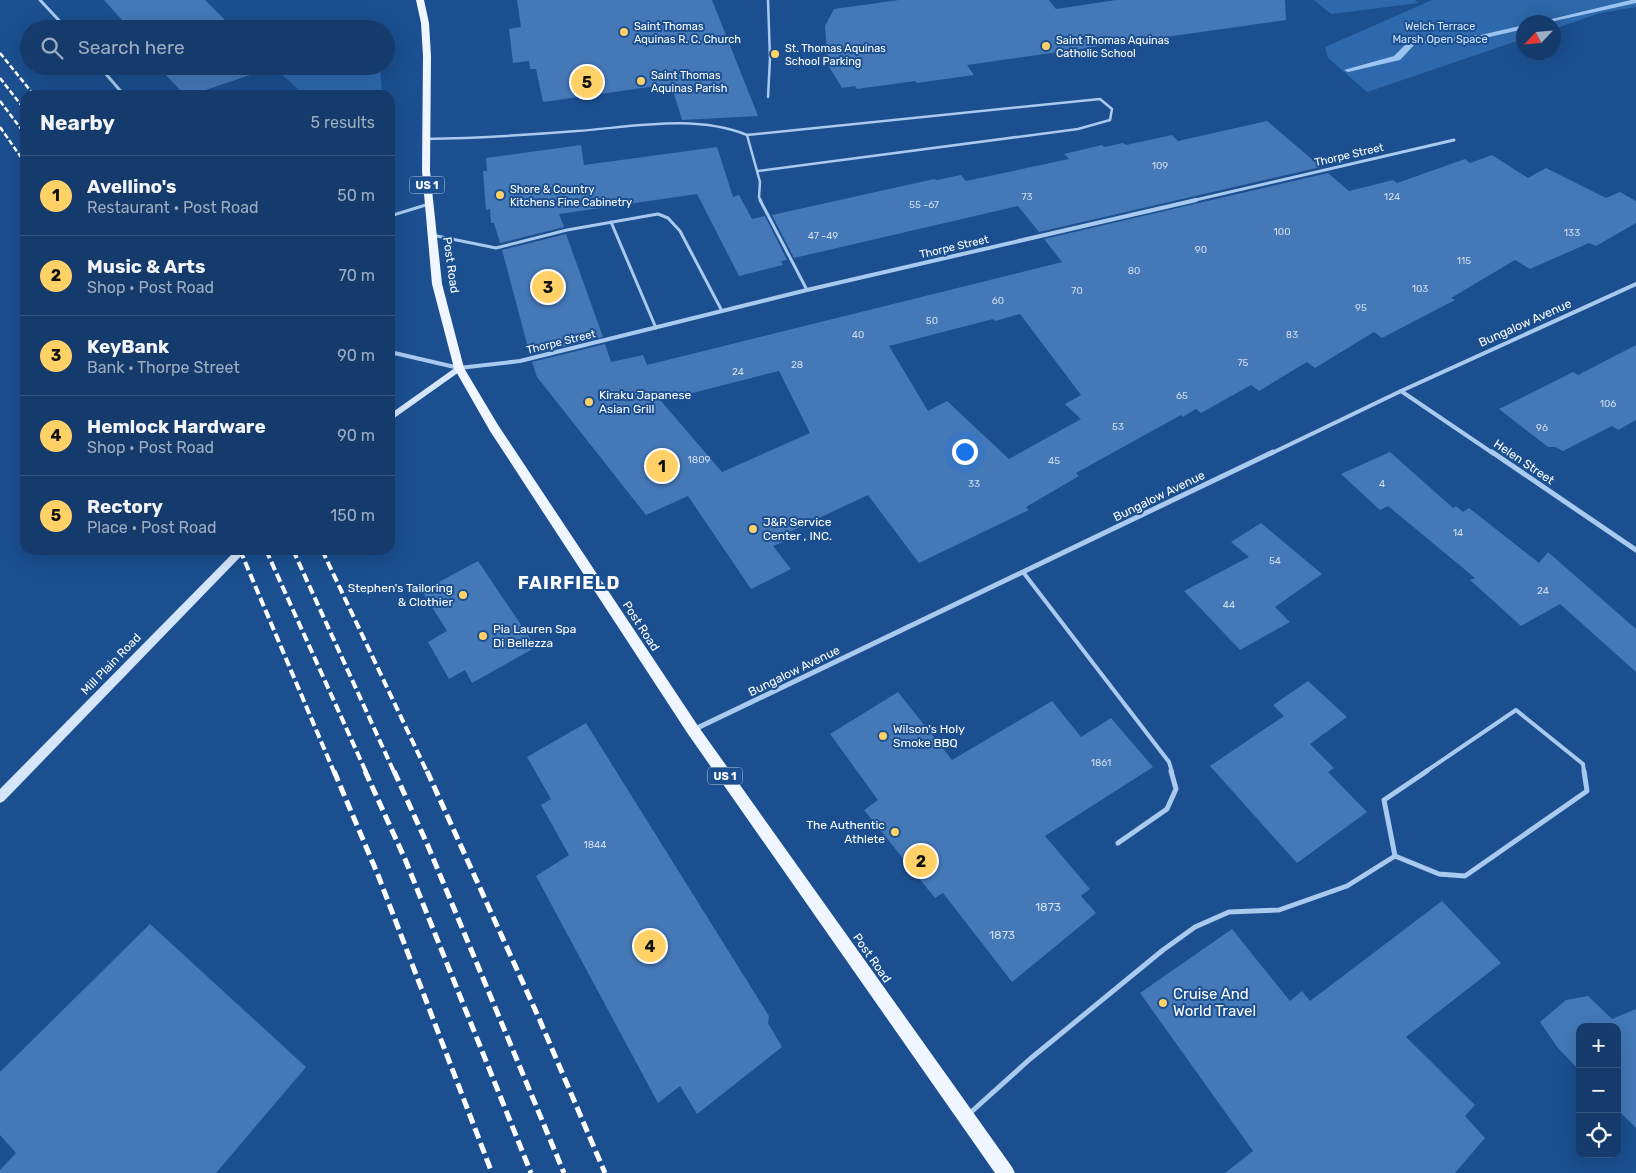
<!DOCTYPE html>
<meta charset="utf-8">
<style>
:root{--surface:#143b6b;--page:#214673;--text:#f1f3f6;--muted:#9dadc1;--line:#33557e;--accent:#ffd166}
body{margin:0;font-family:Rubik,sans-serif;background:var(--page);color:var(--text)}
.controls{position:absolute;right:15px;bottom:15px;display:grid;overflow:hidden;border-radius:10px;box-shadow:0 5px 20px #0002}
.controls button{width:45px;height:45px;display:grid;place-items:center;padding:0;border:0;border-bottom:1px solid var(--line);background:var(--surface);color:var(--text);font:25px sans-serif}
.compass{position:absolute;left:1516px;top:15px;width:45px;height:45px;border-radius:50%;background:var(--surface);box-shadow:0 5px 20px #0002;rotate:244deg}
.you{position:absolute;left:964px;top:451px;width:18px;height:18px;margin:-12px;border:4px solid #fff;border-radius:50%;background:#1a73e8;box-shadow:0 0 0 8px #1a73e833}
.badge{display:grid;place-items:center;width:32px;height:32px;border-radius:50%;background:var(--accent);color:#111;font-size:16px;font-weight:700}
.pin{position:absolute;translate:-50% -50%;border:2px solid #fff;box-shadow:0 1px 5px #0006}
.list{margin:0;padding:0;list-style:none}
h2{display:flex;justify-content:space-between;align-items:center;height:65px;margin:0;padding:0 20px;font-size:21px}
h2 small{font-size:16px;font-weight:400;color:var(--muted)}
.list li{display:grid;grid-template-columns:32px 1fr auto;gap:15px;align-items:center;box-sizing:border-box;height:80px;padding:0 20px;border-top:1px solid var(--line)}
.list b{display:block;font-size:19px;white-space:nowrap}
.list p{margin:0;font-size:16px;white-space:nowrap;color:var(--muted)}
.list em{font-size:16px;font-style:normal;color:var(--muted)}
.icon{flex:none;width:28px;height:28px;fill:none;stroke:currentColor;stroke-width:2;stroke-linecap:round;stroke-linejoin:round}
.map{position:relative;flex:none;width:1636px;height:1173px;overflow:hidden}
.search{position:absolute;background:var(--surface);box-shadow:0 5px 20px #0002;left:20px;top:20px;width:375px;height:55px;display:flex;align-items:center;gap:12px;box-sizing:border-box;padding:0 18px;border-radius:28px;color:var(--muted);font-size:19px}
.panel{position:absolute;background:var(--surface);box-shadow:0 5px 20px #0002;left:20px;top:90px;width:375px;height:465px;border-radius:15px}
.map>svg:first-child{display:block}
.green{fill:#2e69ad}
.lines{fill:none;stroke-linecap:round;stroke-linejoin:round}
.stream{fill:#9cc4f0;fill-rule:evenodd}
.building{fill:#4478b7;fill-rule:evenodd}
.lane-far3{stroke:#a9c9ee;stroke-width:2.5}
.lane-far2{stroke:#a9c9ee;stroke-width:3}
.lane-far1{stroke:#a9c9ee;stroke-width:4}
.lane{stroke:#a9c9ee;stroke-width:5}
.street-far2{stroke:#a9c9ee;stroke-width:3}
.street-far1{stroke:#a9c9ee;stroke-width:4}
.street{stroke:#a9c9ee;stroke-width:5}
.secondary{fill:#d6e6fa;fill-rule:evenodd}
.primary{fill:#f0f6ff;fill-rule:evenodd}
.rail-far2{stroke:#fff;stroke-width:2.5;stroke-dasharray:5.5 2.5;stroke-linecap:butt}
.rail-far1{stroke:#fff;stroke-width:4;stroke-dasharray:9 4;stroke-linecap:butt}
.rail{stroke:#fff;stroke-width:5;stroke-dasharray:11 5;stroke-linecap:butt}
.poi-dot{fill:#ffd166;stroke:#1b4f8f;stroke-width:2}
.labels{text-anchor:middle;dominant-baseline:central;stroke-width:4;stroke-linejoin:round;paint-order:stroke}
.number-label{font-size:10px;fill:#d0dded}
.far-poi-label{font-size:11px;fill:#fff;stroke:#1b4f8f;text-anchor:start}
.far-park-label{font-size:11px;fill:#cfe3fa;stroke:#1b4f8f}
.far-street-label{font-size:11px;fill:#fff;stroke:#1b4f8f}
.shield{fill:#1b4f8f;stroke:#bbcadd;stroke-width:1}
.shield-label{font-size:11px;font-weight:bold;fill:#fff}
.street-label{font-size:12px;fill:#fff;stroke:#1b4f8f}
.poi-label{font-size:12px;fill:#fff;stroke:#1b4f8f;text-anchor:start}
.near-number-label{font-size:12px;fill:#d0dded}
.near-poi-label{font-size:15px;fill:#fff;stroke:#1b4f8f;text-anchor:start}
.district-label{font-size:18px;font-weight:bold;letter-spacing:1px;fill:#fff;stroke:#1b4f8f}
</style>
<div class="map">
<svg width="1636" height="1173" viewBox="0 0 1636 1173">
<rect width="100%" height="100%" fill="#1b4f8f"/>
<!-- green -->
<g class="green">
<polygon points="1314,0 1415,0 1419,3 1331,14"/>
<polygon points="1432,0 1636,0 1636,7 1600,13 1554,29 1554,22 1524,22 1523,39 1367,92 1328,58 1325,47"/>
<polygon points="272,66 380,66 382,95 305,95"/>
</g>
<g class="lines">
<!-- stream -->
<g class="stream">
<polygon points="1631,0 1636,0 1636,3 1550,22 1539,22"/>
<polygon points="1524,25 1524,29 1481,39 1415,44 1400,60 1348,72 1344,70 1394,56 1410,40 1481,35"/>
</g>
</g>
<!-- building -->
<g class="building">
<polygon points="104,0 205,0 234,29 130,29"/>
<polygon points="517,0 712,0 758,116 682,120 671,84 543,102 536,69 530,69 529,61 513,63 509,29 521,27"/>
<polygon points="899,0 1049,0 1056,9 1116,0 1285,0 1286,20 967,65 974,75 917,83 915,81 857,89 855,86 842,88 828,65 825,26 834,9"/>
<polygon points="157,66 266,66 268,69 191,95 185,95"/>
<polygon points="1267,121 1321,167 1039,232 1018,206 794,258 772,215 934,179 937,180 961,175 966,181 1069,159 1064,154 1102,145 1104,147 1123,143 1126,145 1172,135 1178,141"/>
<polygon points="581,145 584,165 717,147 733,197 739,195 752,219 765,216 787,260 781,261 783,265 739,276 697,194 559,214 564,227 500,243 494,223 491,223 490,209 486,210 483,171 487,171 486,158"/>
<path d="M1492 155 1528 178 1546 168 1606 198 1620 192 1636 201V223L1596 246 1589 243 1530 269 1515 260 1451 298 1455 300 1382 338 1374 332 1315 368 1307 362 1259 391 1251 385 1201 413 1196 409 1183 417 1181 415 1076 473 1079 476 1026 507 1029 510 919 563 868 495 781 536 785 541 773 546 791 569 751 589 688 496 646 515 537 377 532 362 605 344 611 362 643 355 647 365 1062 262 1044 239 1328 173 1349 191 1393 180 1397 183 1465 159 1470 163ZM1020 314 1081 395 1065 404 1081 419 1009 459 947 401 928 411 889 346 993 319 995 321ZM779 371 810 433 722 472 661 401Z"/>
<polygon points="566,234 603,337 530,355 502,250"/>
<polygon points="1636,345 1636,420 1618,430 1612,426 1563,451 1555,447 1548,447 1499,409 1573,372 1578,375"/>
<polygon points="1390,452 1453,508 1456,506 1463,512 1469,508 1539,563 1548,552 1636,629 1636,672 1560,604 1521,626 1470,580 1475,578 1388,506 1380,510 1341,474"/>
<polygon points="1261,523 1322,574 1275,607 1290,622 1240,650 1184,591 1249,557 1231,542"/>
<polygon points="478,561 536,647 472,683 465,670 449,679 428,642 447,631 422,591"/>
<polygon points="1308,681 1347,717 1310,744 1334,768 1328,772 1367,812 1297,863 1210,766 1284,716 1273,705"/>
<polygon points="898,692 952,760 1052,701 1081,737 1111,718 1153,767 1045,836 1090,889 1081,896 1096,913 1012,982 943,893 935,898 864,810 878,800 830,734"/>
<polygon points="586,723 769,1016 768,1023 782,1047 697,1114 680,1086 658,1103 536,876 569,855 541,805 551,799 527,757"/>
<polygon points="1442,901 1501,963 1406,1037 1475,1105 1465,1116 1485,1138 1455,1173 1225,1173 1253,1151 1140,993 1232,929 1290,1001 1302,991 1310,1001"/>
<polygon points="150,924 306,1067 216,1173 0,1173 0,1170 16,1153 0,1135 0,1072"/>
<polygon points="1588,996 1612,1019 1636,1009 1636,1128 1617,1109 1617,1027 1580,1027 1580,1071 1558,1048 1540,1022 1566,1000"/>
</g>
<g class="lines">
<!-- lane-far3 -->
<g class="lane-far3">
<polyline points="768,0 770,58 768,97"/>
<polyline points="747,135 1100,99 1112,109 1110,120 1078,129 758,171"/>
<path d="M425 139C476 138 527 135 577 131 632 127 695 114 747 135L760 182 759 197 761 201"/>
</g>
<!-- lane-far2 -->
<g class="lane-far2">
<polyline points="760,200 807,290"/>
<polyline points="390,216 429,204"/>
<polyline points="611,222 656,328"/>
<polyline points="432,235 496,248 567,230 658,214 668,218 680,231 722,311"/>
</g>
<!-- lane-far1 -->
<g class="lane-far1">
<polyline points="1023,572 1169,762 1172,772"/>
<polyline points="1425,772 1516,710 1583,764 1584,772"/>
</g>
<!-- lane -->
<g class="lane">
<polyline points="1118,843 1167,809 1176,789 1171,771"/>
<polyline points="1395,856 1439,874 1465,876 1587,791 1584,771"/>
<polyline points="1395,856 1384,800 1427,771"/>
<polyline points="970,1113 1030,1059 1163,950 1195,927 1229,912 1279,910 1347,886 1395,856"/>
</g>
<!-- street-far2 -->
<g class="street-far2">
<polyline points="40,0 67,29"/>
<polyline points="99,66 124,95"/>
<polyline points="1191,201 1454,140"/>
</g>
<!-- street-far1 -->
<g class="street-far1">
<polyline points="390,352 459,368 520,361 807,290 1196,200"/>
<polyline points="1401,391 1494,454"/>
<polyline points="1270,454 1401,391 1636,284"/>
</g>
<!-- street -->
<g class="street">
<polyline points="1492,452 1636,550"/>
<polyline points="693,730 1273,452"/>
</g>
<!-- secondary -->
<g class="secondary">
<polygon points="459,365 463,368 462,370 390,421 390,414"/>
<polygon points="236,550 247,550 4,801 0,803 0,789"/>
</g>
<!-- primary -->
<polygon class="primary" points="416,0 424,0 429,23 431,56 430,171 442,284 464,368 498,425 698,726 1012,1167 1015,1173 995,1173 688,734 490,431 454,368 432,284 422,171 423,56 421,23"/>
<!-- rail-far2 -->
<g class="rail-far2">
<polyline points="0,53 34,95"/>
<polyline points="0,78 25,110"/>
<polyline points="0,101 25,134"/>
<polyline points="0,127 25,163"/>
</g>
<!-- rail-far1 -->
<g class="rail-far1">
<polyline points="240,550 334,772"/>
<polyline points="266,550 366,772"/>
<polyline points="293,550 394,772"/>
<polyline points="322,550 427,772"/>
</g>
<!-- rail -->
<g class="rail">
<polyline points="334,771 378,875 492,1173"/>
<polyline points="365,771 405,859 531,1173"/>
<polyline points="394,771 428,846 564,1173"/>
<polyline points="427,771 538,1016 605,1173"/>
</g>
</g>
<!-- markers -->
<g class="poi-dot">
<circle cx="624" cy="32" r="5"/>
<circle cx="1046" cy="46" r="5"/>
<circle cx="775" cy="54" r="5"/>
<circle cx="641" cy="81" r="5"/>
<circle cx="500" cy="195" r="5"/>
<circle cx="589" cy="402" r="5"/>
<circle cx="753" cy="529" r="5"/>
<circle cx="463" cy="595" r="5"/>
<circle cx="483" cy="636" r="5"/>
<circle cx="883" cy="736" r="5"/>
<circle cx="895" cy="832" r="5"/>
<circle cx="1163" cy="1003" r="5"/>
</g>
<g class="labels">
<!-- number labels -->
<g class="number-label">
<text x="1160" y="166">109</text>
<text x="1027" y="197">73</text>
<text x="1392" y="197">124</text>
<text x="924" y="205">55 -67</text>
<text x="1282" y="232">100</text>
<text x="1572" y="233">133</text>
<text x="823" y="236">47 -49</text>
<text x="1201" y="250">90</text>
<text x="1464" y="261">115</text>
<text x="1134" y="271">80</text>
<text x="1420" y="289">103</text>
<text x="1077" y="291">70</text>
<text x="998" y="301">60</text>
<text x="1361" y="308">95</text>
<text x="932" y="321">50</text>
<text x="858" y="335">40</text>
<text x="1292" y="335">83</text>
<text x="1243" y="363">75</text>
<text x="797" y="365">28</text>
<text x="738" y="372">24</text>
<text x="1182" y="396">65</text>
<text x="1608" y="404">106</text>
<text x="1118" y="427">53</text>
<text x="1542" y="428">96</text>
<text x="699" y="460">1809</text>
<text x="1054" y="461">45</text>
<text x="974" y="484">33</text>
<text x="1382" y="484">4</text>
<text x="1458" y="533">14</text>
<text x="1275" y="561">54</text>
<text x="1543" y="591">24</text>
<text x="1229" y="605">44</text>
<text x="1101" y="763">1861</text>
<text x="595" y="845">1844</text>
</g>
<!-- far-poi labels -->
<g class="far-poi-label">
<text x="634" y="26">Saint Thomas<tspan x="634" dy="13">Aquinas R. C. Church</tspan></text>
<text x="1056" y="40">Saint Thomas Aquinas<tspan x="1056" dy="13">Catholic School</tspan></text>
<text x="785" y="48">St. Thomas Aquinas<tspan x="785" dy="13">School Parking</tspan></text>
<text x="651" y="75">Saint Thomas<tspan x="651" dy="13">Aquinas Parish</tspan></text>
<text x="510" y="189">Shore &amp; Country<tspan x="510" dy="13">Kitchens Fine Cabinetry</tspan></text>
</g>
<!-- far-park labels -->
<g class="far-park-label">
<text x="1440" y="26">Welch Terrace<tspan x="1440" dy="13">Marsh Open Space</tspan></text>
</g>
<!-- far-street labels -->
<g class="far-street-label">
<text transform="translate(1349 155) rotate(-13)">Thorpe Street</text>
<text transform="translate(954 247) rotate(-13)">Thorpe Street</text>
<text transform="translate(561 342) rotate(-14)">Thorpe Street</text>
</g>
<!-- shield labels -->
<g class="shield">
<rect x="409.5" y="176.5" width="35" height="17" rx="4"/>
<rect x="707.5" y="767.5" width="35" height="17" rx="4"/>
</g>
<g class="shield-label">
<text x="427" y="185">US 1</text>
<text x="725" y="776">US 1</text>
</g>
<!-- street labels -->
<g class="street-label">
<text transform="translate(451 265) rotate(82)">Post Road</text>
<text transform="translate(1525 323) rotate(-24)">Bungalow Avenue</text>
<text transform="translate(1524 462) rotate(34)">Helen Street</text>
<text transform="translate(1159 496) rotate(-26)">Bungalow Avenue</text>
<text transform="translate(641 626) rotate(57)">Post Road</text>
<text transform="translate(111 664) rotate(-46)">Mill Plain Road</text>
<text transform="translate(794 671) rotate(-26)">Bungalow Avenue</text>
<text transform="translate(872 958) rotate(55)">Post Road</text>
</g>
<!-- poi labels -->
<g class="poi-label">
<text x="599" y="395">Kiraku Japanese<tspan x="599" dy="14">Asian Grill</tspan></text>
<text x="763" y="522">J&amp;R Service<tspan x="763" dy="14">Center , INC.</tspan></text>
<text x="453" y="588" text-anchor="end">Stephen's Tailoring<tspan x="453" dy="14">&amp; Clothier</tspan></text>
<text x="493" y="629">Pia Lauren Spa<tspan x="493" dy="14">Di Bellezza</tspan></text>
<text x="893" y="729">Wilson's Holy<tspan x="893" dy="14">Smoke BBQ</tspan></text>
<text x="885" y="825" text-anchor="end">The Authentic<tspan x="885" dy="14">Athlete</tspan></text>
</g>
<!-- near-number labels -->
<g class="near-number-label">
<text x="1048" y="907">1873</text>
<text x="1002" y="935">1873</text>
</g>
<!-- near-poi labels -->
<g class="near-poi-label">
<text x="1173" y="994">Cruise And<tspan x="1173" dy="17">World Travel</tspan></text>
</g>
<!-- district labels -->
<g class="district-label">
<text x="569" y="583">FAIRFIELD</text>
</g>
</g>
</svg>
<div class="controls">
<button>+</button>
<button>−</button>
<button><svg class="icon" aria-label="locate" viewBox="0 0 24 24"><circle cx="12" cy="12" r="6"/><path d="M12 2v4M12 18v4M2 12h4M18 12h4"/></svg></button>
</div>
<svg class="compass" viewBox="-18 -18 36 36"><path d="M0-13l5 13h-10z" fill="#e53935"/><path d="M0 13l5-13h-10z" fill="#9dadc1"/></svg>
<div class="you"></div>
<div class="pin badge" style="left:662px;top:466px">1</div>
<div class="pin badge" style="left:921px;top:861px">2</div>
<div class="pin badge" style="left:548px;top:287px">3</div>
<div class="pin badge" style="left:650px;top:946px">4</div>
<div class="pin badge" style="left:587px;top:82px">5</div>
<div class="search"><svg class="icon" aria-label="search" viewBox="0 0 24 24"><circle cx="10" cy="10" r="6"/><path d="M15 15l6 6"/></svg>Search here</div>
<section class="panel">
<h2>Nearby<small>5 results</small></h2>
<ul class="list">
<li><span class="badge">1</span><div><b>Avellino's</b><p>Restaurant · Post Road</p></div><em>50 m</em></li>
<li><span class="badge">2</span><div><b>Music &amp; Arts</b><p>Shop · Post Road</p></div><em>70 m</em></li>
<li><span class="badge">3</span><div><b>KeyBank</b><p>Bank · Thorpe Street</p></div><em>90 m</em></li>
<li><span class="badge">4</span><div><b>Hemlock Hardware</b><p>Shop · Post Road</p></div><em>90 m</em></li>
<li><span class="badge">5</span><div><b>Rectory</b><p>Place · Post Road</p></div><em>150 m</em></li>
</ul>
</section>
</div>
